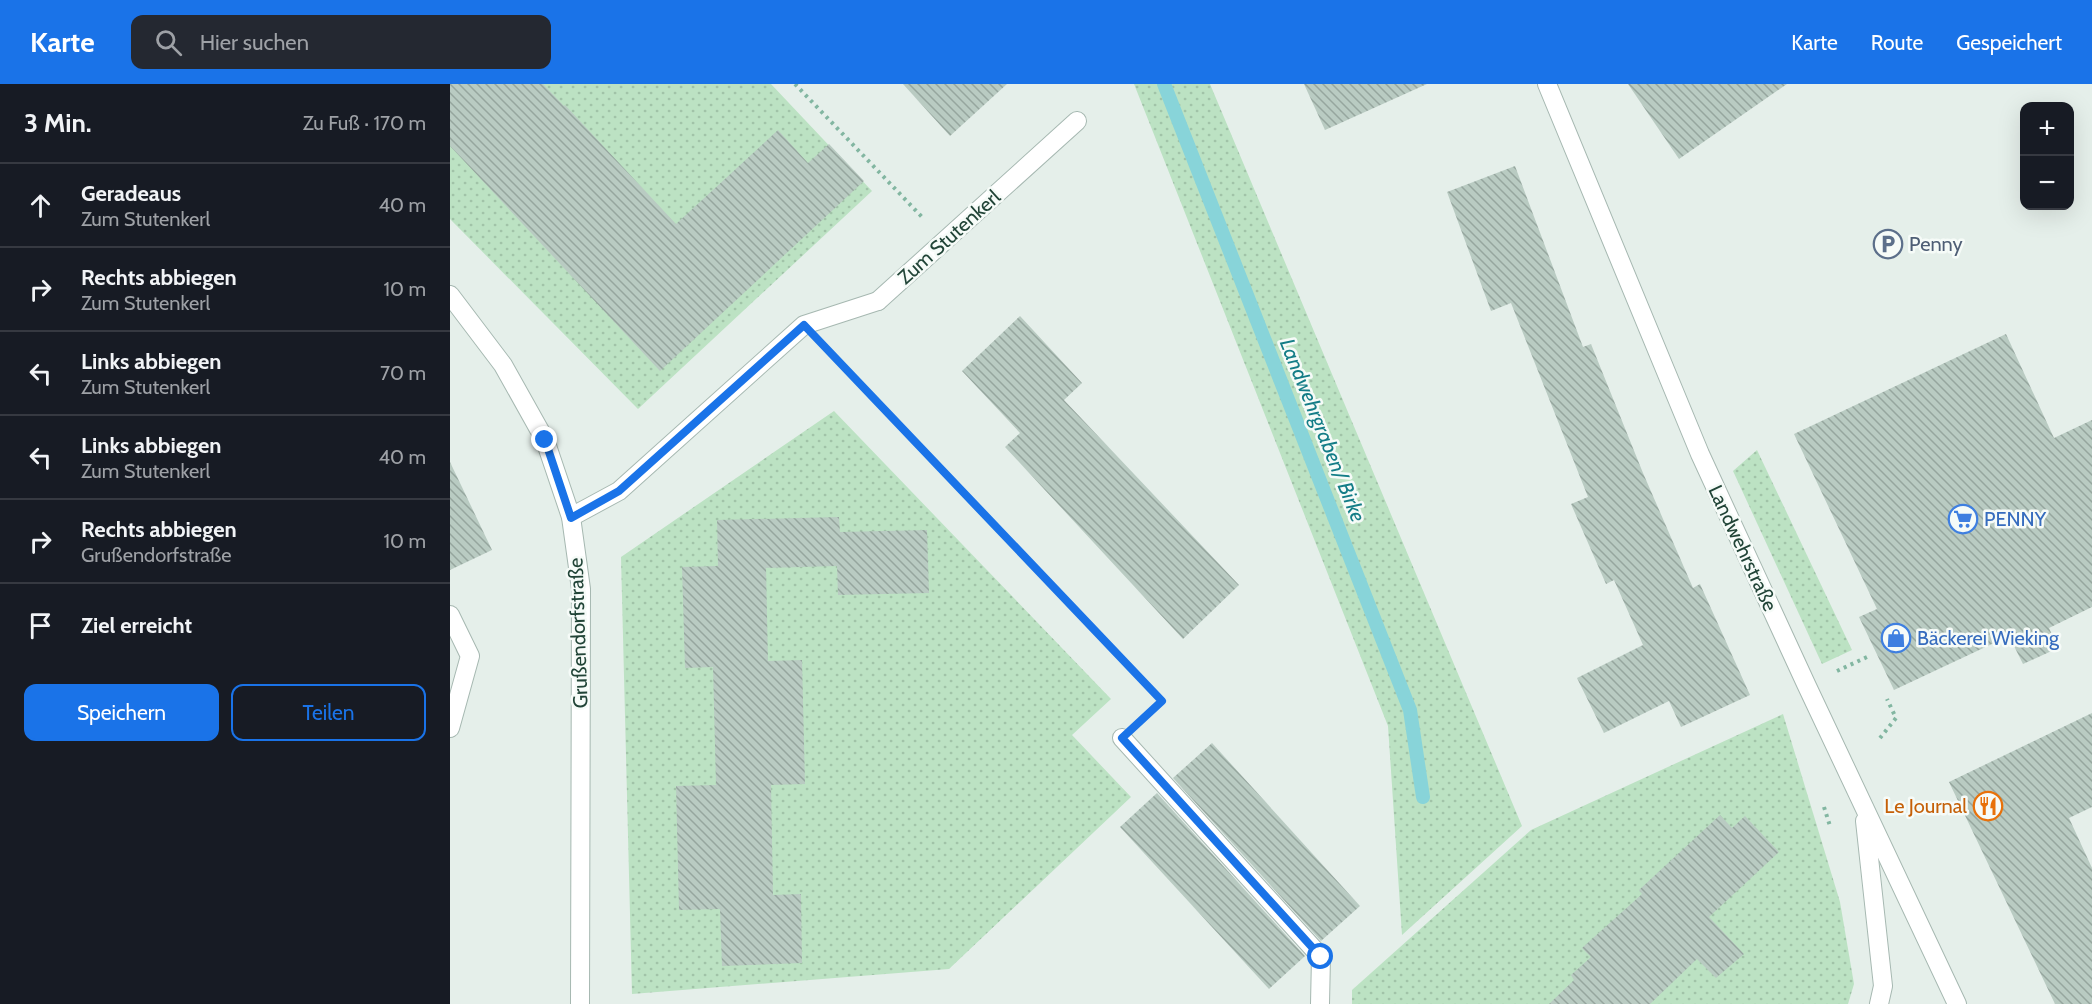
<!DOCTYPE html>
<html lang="de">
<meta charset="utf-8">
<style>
:root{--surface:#171b24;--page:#242831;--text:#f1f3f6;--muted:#9ea1a6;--line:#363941;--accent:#1a73e8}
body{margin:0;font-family:Cabin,sans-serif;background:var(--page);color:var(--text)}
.controls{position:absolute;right:18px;top:18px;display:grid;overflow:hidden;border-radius:12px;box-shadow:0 6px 24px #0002}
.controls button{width:54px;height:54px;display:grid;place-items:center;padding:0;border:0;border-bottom:2px solid var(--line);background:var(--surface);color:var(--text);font:30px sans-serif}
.stop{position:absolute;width:18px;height:18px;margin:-14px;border:4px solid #1a73e8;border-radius:50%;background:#fff}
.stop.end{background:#1a73e8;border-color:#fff;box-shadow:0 2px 6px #0008}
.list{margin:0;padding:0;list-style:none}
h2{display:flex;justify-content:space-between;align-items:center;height:78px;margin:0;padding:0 24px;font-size:26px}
h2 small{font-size:20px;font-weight:400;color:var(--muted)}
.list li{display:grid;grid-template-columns:39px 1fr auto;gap:18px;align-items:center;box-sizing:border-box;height:84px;padding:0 24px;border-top:2px solid var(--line)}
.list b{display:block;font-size:22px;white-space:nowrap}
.list p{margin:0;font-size:20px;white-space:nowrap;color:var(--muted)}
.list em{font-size:20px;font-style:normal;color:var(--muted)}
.actions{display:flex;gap:12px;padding:18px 24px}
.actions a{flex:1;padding:14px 0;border:2px solid var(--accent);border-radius:12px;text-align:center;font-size:21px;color:var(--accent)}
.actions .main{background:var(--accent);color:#fff}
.icon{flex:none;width:33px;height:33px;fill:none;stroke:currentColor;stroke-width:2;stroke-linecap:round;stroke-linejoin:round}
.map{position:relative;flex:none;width:1642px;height:920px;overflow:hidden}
header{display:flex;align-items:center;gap:36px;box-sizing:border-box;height:84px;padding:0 30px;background:var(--accent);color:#fff}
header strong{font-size:28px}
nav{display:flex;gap:33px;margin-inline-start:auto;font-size:21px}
.search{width:420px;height:54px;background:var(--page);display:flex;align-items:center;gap:15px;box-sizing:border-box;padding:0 21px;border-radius:12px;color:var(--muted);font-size:22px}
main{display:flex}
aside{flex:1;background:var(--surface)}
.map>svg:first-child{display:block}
.green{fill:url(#green-dots)}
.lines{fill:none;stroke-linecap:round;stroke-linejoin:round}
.stream{stroke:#88d4d9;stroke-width:14}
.building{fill:url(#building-back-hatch)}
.service-casing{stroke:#a6b8b1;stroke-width:20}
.minor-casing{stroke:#a6b8b1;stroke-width:20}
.tertiary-casing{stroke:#a6b8b1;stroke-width:20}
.path{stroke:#82b6a1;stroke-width:4;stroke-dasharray:3 4.5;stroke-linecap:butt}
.service{stroke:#fff;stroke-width:18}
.minor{stroke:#fff;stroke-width:18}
.tertiary{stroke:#fff;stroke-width:18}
.route{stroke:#1a73e8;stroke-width:8}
.labels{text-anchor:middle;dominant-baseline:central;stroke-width:5;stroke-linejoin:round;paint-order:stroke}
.street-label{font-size:20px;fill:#214437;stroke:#f6fbf8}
.service-label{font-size:20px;fill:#4e5e75;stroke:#f6fbf8;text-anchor:start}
.shop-label{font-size:20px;fill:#366cbe;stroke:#f6fbf8;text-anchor:start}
.food-label{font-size:20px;fill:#c56008;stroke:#f6fbf8;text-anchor:end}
.water-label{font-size:21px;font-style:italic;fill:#147d87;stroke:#f6fbf8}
</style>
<header>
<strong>Karte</strong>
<div class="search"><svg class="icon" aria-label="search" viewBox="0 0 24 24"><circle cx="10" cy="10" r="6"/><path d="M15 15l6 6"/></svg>Hier suchen</div>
<nav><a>Karte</a><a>Route</a><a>Gespeichert</a></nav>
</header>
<main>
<aside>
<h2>3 Min.<small>Zu Fuß · 170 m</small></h2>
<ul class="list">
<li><svg class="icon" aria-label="ahead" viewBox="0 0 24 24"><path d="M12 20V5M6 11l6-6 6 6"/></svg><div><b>Geradeaus</b><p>Zum Stutenkerl</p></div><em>40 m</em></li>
<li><svg class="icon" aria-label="right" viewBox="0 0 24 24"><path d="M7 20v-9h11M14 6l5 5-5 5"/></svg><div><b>Rechts abbiegen</b><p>Zum Stutenkerl</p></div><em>10 m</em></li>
<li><svg class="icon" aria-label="left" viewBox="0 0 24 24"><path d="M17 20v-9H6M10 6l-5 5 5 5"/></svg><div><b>Links abbiegen</b><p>Zum Stutenkerl</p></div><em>70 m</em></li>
<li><svg class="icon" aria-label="left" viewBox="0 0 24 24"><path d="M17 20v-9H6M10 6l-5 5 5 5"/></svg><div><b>Links abbiegen</b><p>Zum Stutenkerl</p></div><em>40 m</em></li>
<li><svg class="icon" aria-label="right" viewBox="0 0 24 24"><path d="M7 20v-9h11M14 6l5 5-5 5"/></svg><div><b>Rechts abbiegen</b><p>Grußendorfstraße</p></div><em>10 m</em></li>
<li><svg class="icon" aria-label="arrive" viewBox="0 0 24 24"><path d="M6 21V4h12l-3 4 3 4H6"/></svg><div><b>Ziel erreicht</b></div></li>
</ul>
<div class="actions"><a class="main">Speichern</a><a>Teilen</a></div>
</aside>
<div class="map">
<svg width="1642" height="920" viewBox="0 0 1642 920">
<defs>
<pattern id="green-dots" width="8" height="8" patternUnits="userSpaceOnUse" patternTransform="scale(1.5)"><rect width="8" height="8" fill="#bce2c3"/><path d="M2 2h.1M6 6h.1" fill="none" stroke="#a1c3a8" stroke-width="1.8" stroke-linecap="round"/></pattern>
<pattern id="building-back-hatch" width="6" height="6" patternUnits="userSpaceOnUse" patternTransform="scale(1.5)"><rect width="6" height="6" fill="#b9cbc2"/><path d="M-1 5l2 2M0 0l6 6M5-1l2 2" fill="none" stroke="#96a69e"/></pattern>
</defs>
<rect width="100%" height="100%" fill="#e5efea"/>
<!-- green -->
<g class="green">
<polygon points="0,0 321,0 422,107 188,325 0,135"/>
<polygon points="684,0 760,0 1072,742 952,851 938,642"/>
<polygon points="384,327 661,615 622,651 681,713 499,885 182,910 171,473"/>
<polygon points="1307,366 1402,566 1372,580 1283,387"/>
<polygon points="1333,630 1390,818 1404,900 1398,920 902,920 902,906 1081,746"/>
</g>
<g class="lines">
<!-- stream -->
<polyline class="stream" points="714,0 960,626 973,713"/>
</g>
<!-- building -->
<g class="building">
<polygon points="0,0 93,0 114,22 115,21 226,140 328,46 358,79 379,60 414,97 210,287 0,62"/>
<polygon points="453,0 557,0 500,52"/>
<polygon points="854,0 977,0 875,46"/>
<polygon points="1178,0 1337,0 1229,75"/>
<polygon points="1065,82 1133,263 1141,260 1193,389 1243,504 1250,500 1300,611 1231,643 1219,617 1154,649 1127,594 1193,561 1164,496 1156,500 1121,420 1138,413 1061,219 1041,227 997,108"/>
<polygon points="570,232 632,299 614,316 789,501 733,555 555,363 570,349 512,287"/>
<polygon points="1556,250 1604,354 1642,336 1642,523 1599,544 1608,564 1573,580 1559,552 1444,606 1409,533 1427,525 1344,350"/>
<polygon points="0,378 42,466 0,486"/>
<polygon points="389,433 390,448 477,446 479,509 388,511 387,482 316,484 318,577 352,576 355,700 321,701 323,811 351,810 352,879 272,882 270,825 229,826 226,702 266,701 263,583 235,584 232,483 268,482 267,436"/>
<polygon points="1642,629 1642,723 1619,734 1642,784 1642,920 1605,920 1499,698"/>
<polygon points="762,659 910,822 871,857 723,694"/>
<polygon points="707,709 855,872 819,905 670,743"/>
<polygon points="1270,731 1282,744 1295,732 1329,768 1259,833 1294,870 1266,894 1247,875 1200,920 1099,920 1124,896 1121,891 1141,873 1132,864 1192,810 1189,806"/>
</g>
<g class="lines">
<!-- service casing -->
<g class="service-casing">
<g id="service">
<polyline points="428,217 627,37"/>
<polyline points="0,531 20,572 0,644"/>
<polyline points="672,654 871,873 870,920"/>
</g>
</g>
<!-- minor casing -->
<g class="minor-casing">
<g id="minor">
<polyline points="0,211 53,281 95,356 121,433 131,505 130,920"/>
<polyline points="121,433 169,407 354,241 428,217"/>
</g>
</g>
<!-- tertiary casing -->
<g class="tertiary-casing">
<g id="tertiary">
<polyline points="1097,0 1250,370 1356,600 1507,920"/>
<polyline points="1415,737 1433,902 1429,920"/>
</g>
</g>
<!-- path -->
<g class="path">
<polyline points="345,0 472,133"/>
<polyline points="379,268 712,617 697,631"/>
<polyline points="1387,587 1417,573"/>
<polyline points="1430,654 1446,634 1437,615"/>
<polyline points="1374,723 1380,742"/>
</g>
<!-- service -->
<use href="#service" class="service"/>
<!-- minor -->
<use href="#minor" class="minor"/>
<!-- tertiary -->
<use href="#tertiary" class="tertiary"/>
</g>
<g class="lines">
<!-- route -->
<polyline class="route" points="95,356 121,434 169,407 354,241 712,617 672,654 871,873"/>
</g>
<!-- icons -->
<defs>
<g id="parking-ring" transform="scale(1.5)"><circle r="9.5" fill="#f6fbf8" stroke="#5c6f8a" stroke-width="1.5"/><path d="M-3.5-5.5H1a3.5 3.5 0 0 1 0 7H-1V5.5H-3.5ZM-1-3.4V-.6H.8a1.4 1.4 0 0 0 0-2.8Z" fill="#5c6f8a"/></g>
<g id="supermarket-ring" transform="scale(1.5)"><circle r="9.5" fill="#f6fbf8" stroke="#3f7fe0" stroke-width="1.5"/><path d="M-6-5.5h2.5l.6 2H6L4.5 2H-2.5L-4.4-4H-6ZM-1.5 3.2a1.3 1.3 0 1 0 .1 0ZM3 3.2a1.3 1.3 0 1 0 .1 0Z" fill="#3f7fe0"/></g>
<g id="shop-ring" transform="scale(1.5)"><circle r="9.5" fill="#f6fbf8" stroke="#3f7fe0" stroke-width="1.5"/><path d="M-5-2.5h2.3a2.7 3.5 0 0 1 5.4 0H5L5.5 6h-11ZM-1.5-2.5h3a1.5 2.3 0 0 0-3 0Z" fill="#3f7fe0"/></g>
<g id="restaurant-ring" transform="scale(1.5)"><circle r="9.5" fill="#f6fbf8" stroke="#e8710a" stroke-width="1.5"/><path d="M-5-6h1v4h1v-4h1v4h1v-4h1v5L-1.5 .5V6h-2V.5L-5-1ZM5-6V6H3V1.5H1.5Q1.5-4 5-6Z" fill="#e8710a"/></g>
</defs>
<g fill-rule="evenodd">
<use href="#parking-ring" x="1438" y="160"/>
<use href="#supermarket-ring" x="1513" y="435"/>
<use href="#shop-ring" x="1446" y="554"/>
<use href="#restaurant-ring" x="1538" y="722"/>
</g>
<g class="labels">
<!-- street labels -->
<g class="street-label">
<text transform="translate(499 153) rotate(-42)">Zum Stutenkerl</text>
<text transform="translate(1293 464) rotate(65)">Landwehrstraße</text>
<text transform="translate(128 549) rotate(-92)">Grußendorfstraße</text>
</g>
<!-- service labels -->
<g class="service-label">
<text x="1459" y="160">Penny</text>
</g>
<!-- shop labels -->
<g class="shop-label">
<text x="1534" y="435">PENNY</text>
<text x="1467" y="554">Bäckerei Wieking</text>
</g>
<!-- food labels -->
<g class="food-label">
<text x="1517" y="722">Le Journal</text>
</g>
<!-- water labels -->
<g class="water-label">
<text transform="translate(873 346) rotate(68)">Landwehrgraben/ Birke</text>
</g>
</g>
</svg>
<div class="controls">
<button>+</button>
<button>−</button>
</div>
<div class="stop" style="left:871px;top:873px"></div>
<div class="stop end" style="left:95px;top:356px"></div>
</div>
</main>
